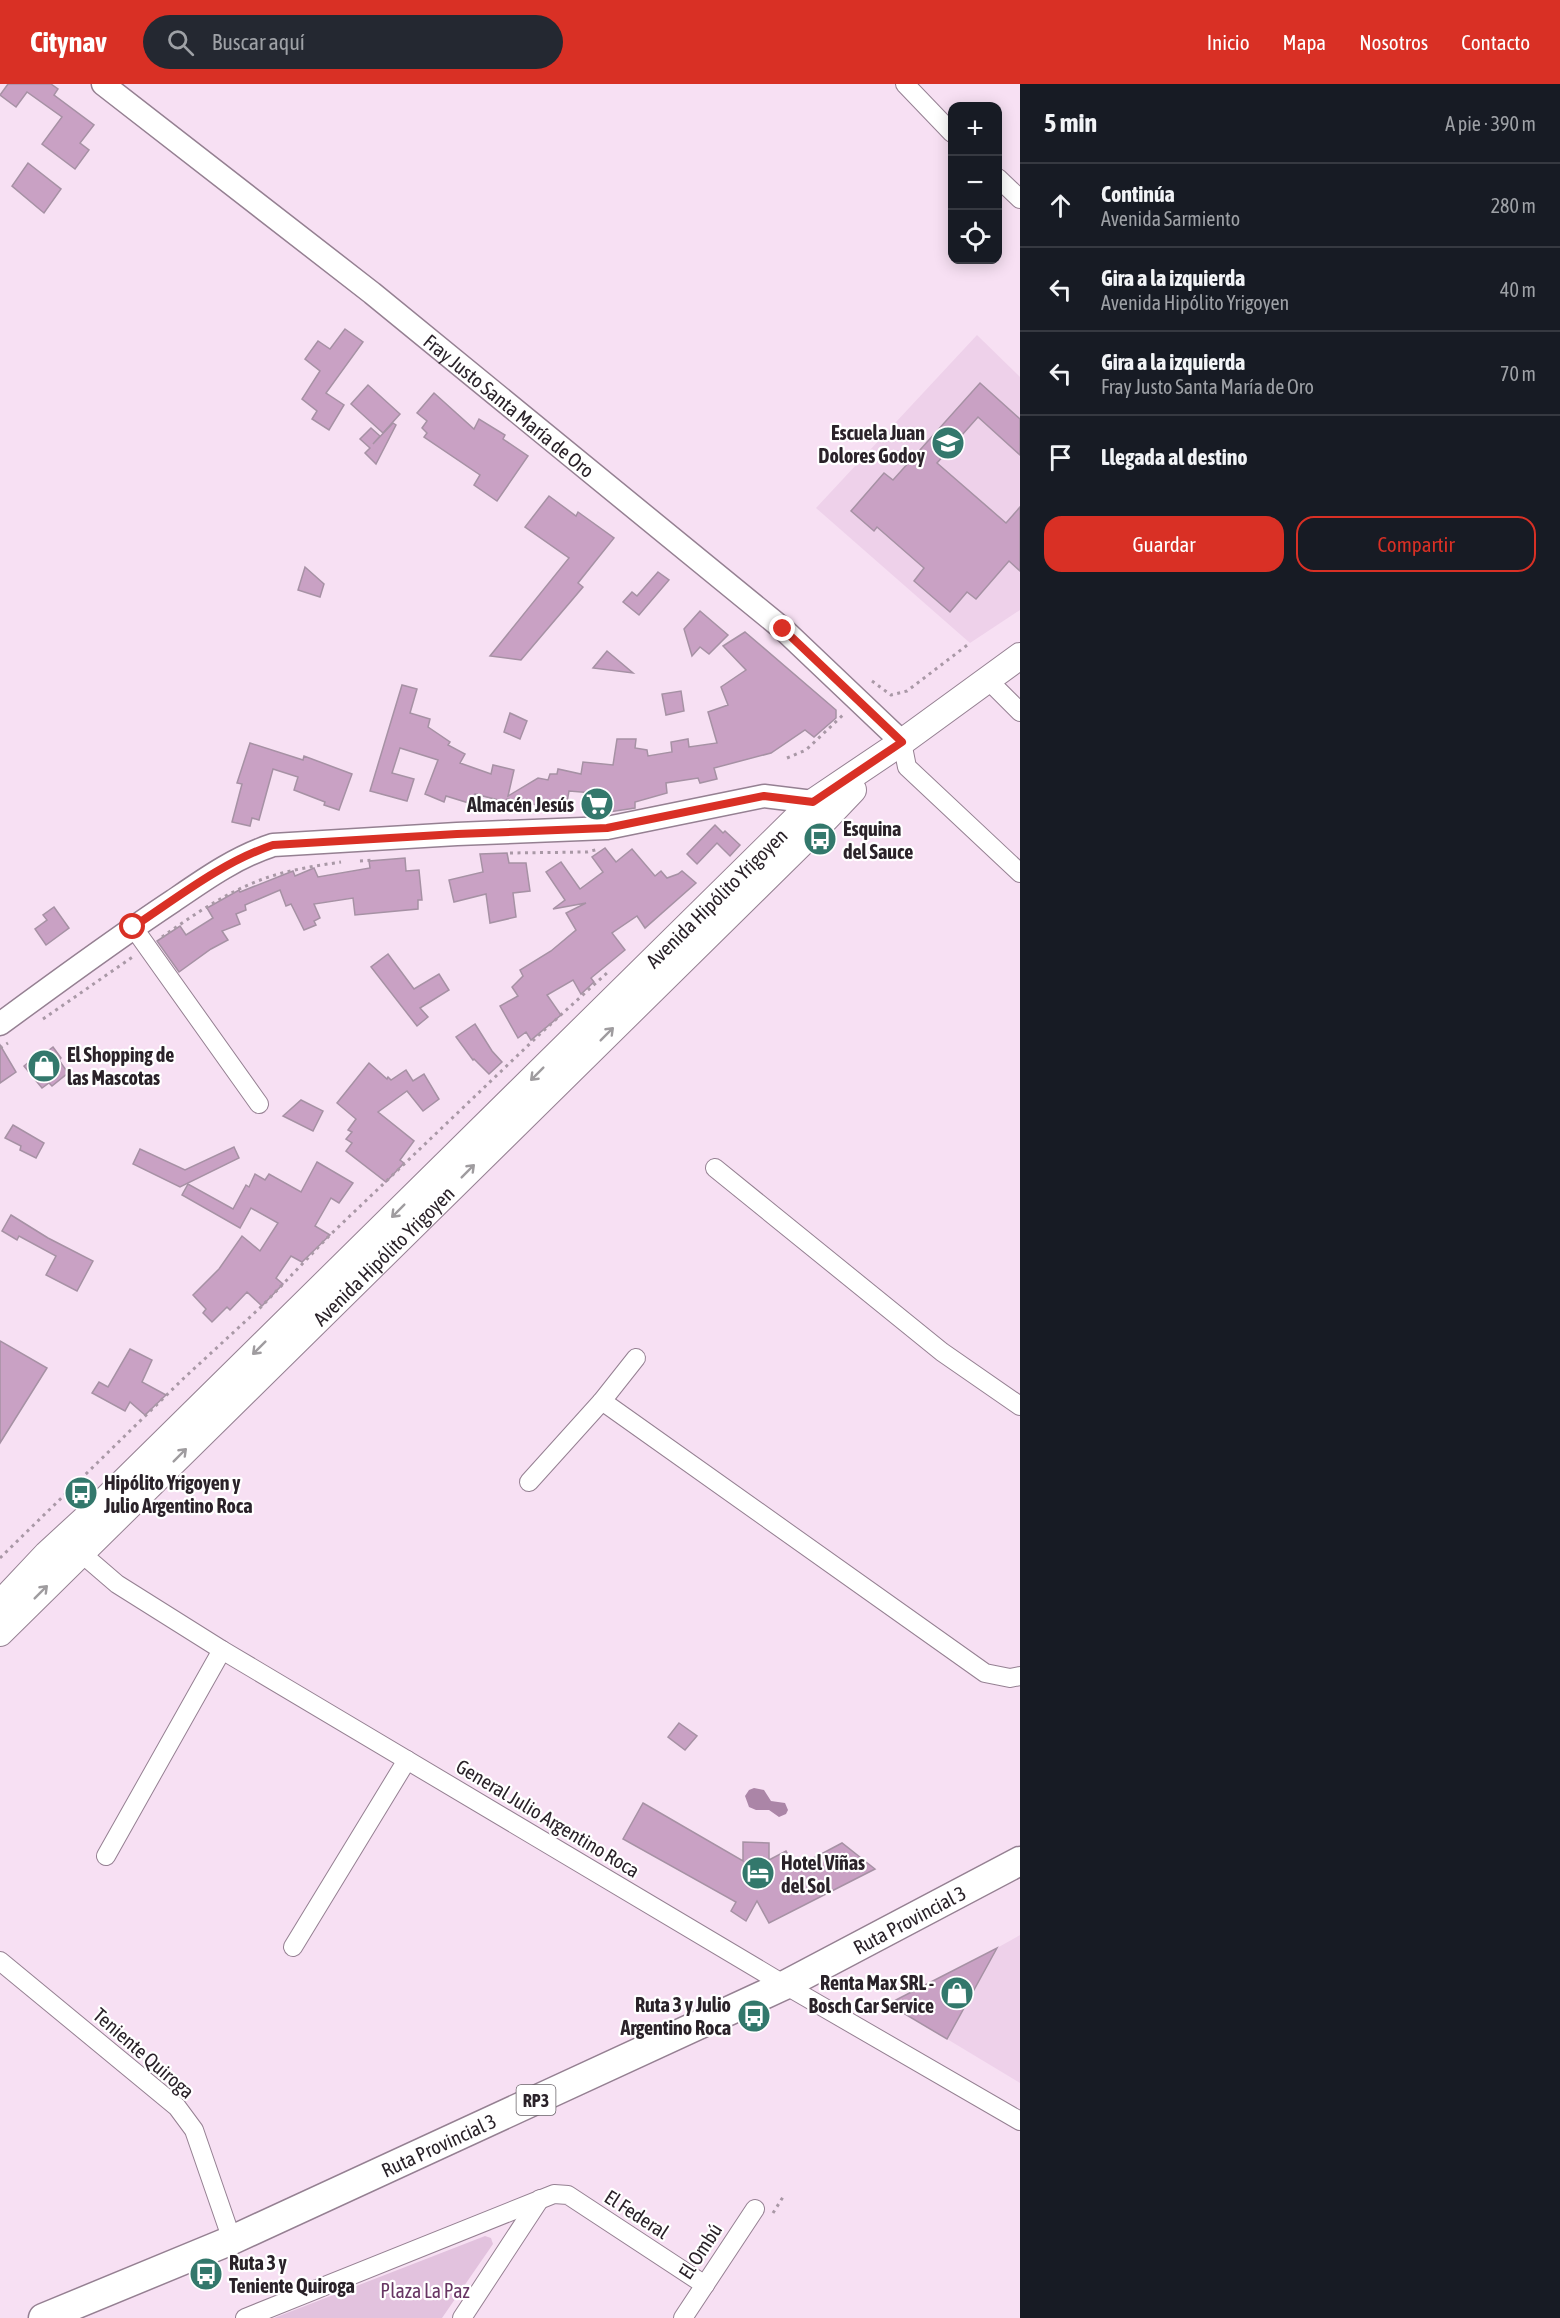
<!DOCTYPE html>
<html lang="es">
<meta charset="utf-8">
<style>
:root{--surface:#171b24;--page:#242831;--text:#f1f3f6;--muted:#9ea1a6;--line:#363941;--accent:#d93025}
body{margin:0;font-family:"Asap Condensed",sans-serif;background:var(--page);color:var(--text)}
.controls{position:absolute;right:18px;top:18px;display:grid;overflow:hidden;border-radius:12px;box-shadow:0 3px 15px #0003}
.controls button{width:54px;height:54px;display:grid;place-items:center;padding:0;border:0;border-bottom:2px solid var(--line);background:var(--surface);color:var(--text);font:30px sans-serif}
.stop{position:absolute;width:18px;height:18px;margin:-14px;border:4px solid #d93025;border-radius:50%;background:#fff}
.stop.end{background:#d93025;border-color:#fff;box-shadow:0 2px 6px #0008}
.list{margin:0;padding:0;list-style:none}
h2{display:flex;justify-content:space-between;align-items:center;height:78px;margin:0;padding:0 24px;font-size:26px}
h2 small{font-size:20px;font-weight:400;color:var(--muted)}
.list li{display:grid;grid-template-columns:39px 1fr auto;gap:18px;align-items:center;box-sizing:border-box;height:84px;padding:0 24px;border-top:2px solid var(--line)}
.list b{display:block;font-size:22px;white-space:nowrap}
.list p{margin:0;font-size:20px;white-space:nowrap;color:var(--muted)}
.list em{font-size:20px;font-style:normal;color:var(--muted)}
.actions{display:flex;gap:12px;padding:18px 24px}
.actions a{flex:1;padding:14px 0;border:2px solid var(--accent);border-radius:18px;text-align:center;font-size:21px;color:var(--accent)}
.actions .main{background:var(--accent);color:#fff}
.icon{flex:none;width:33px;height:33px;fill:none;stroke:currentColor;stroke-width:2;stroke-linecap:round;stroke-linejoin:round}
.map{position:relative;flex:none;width:1020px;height:2234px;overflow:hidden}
header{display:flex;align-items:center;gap:36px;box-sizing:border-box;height:84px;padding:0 30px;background:var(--accent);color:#fff}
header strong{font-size:28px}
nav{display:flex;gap:33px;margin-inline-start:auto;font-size:21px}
.search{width:420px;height:54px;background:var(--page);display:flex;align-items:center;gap:15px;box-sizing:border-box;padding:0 21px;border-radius:33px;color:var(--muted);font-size:22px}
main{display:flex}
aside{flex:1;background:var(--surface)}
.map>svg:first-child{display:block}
.built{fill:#eed1ea}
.green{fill:#e2c2de}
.water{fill:#ab85a7}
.building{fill:#c9a1c4;stroke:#a691a4;stroke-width:1.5}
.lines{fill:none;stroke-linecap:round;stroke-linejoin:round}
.minor-casing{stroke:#958092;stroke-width:20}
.tertiary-casing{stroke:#958092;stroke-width:25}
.secondary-casing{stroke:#958092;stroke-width:28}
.primary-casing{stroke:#958092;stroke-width:31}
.path{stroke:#a998a6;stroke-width:3;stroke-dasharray:3 4.5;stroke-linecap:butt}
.minor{stroke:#fff;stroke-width:18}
.tertiary{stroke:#fff;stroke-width:22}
.secondary{stroke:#fff;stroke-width:26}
.primary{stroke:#fff;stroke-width:28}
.oneway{stroke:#9f9c9f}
.route{stroke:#d93025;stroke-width:8}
.labels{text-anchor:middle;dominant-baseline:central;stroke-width:4.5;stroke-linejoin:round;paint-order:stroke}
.shield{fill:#fff;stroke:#6a6469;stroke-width:1.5}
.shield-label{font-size:18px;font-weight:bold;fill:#2a2229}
.street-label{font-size:20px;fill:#2a2229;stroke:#fff}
.poi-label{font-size:20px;font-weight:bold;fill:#2a2229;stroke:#fff;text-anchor:start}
.park-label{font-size:20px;fill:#683664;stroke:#fff}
</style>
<header>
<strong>Citynav</strong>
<div class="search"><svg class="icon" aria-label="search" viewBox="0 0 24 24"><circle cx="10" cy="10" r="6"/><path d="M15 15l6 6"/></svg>Buscar aquí</div>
<nav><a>Inicio</a><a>Mapa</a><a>Nosotros</a><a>Contacto</a></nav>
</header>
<main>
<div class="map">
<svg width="1020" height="2234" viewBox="0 0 1020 2234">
<rect width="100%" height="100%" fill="#f7e0f3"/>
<!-- built -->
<g class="built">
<polygon points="977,251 1020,293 1020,526 970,559 816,424"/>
<polygon points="1020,1851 1020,1999 947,1955 997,1864"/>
</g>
<!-- green -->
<polygon class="green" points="485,2152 491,2154 493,2160 442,2234 274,2234"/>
<!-- water -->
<polygon class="water" points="754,1704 764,1706 771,1717 785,1719 788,1726 786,1730 779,1733 769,1726 756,1726 749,1723 745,1712 749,1706"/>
<!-- building -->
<g class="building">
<polygon points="8,0 51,0 58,5 54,11 94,41 80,59 89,66 75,85 42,60 62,33 27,8 16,23 0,11"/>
<polygon points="28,79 61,105 44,129 12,102"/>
<polygon points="345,245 363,258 326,309 344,321 329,346 312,335 317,327 302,315 320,287 305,275 318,257 330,265"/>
<polygon points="980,299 1020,335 1020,371 978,333 937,379 1006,439 1020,423 1020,487 1009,477 976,515 967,508 950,528 914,497 924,484 877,443 874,447 851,427 884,389 893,396"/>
<polygon points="368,301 400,330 383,349 351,320"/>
<polygon points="434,309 474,345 479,335 505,351 503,355 528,372 497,417 474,401 480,391 424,353 427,349 422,344 427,337 417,329"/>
<polygon points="393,339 396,341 376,380 365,369 370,364 360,355 371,344 380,352 373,360"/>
<polygon points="549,412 576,432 578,428 614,454 578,499 583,503 521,576 490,572 569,474 525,443"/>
<polygon points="305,483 324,500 320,513 298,506"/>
<polygon points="658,488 669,496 639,531 623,518 632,508 637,512"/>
<polygon points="700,527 728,551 709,570 700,563 692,572 684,545"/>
<polygon points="745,548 836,626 836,634 814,653 805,646 771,669 714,684 717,695 700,699 698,694 666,699 667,709 635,718 635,724 609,728 606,710 569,707 566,724 543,720 543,722 507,715 506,718 475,710 472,720 446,712 444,718 425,710 438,676 400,664 392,689 414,695 407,717 370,707 402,601 417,605 410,629 430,635 428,643 450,658 448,661 465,670 460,679 491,690 493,681 514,686 508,712 538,694 548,696 550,690 557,690 558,685 581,690 583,678 613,681 617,655 636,655 635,664 647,666 648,672 672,668 671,658 688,655 689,663 717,659 708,628 728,621 721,603 746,586 723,562"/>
<polygon points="607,567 633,589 593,584"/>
<polygon points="681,607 684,627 666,631 662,610"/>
<polygon points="510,629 527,637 520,655 504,648"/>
<polygon points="250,659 303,676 304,672 352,690 339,726 324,721 325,718 294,706 298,693 273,685 259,736 252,734 250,742 232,738 242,700 237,699"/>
<polygon points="715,741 723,749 725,747 740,761 730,772 717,759 697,780 687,770"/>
<polygon points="605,764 616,778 632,765 655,792 661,787 667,794 678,790 682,787 696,799 645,844 637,832 612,849 625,866 591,894 594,898 581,910 573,896 547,911 561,931 531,956 526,948 518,954 500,922 518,912 512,903 523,892 520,886 551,867 576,846 566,829 586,819 553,825 565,816 546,788 561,778 580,805 603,788 592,773"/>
<polygon points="507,769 509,779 526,779 530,807 513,809 516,833 490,839 486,810 454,818 449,796 483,788 480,770"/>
<polygon points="405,774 406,787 419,786 422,816 418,816 418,825 355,831 353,814 314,820 320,834 314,837 316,841 304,846 291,820 286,822 280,806 245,821 246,826 236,830 240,840 222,847 228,856 211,865 179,888 157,857 180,842 186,851 213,834 207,824 239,806 240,808 293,787 295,792 314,784 318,793 370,784 369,777"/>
<polygon points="54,823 69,844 46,861 35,845 47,836 43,831"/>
<polygon points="388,870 414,905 439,890 449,906 420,924 428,933 417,942 371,883"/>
<polygon points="475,940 492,967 502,978 489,990 474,975 473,976 456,953"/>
<polygon points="0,961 16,988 0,999"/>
<polygon points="53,963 61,974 59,976 68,989 52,1002 49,999 42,1004 24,982 43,966 45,969"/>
<polygon points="369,979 387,995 388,993 391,996 406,986 413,997 424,990 439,1015 423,1027 407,1007 378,1028 414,1057 400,1076 404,1079 386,1098 346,1067 352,1059 346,1055 352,1048 348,1046 356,1035 337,1019"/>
<polygon points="301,1016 323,1027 313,1047 283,1032"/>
<polygon points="13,1041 44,1059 36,1074 20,1066 21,1062 5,1054"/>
<polygon points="234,1063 239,1074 180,1103 133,1080 140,1065 185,1086"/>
<polygon points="317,1078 353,1099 339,1119 331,1114 315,1142 330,1151 302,1178 291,1172 276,1194 283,1200 262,1222 247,1208 230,1226 227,1223 212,1238 203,1229 206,1225 193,1211 219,1185 242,1152 260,1167 278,1139 251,1124 240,1144 182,1111 188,1100 233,1125 246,1101 249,1103 255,1090 265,1096 269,1090 301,1108"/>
<polygon points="11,1131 48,1154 93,1177 77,1207 46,1191 56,1172 19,1152 17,1156 2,1147"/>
<polygon points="0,1257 47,1284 0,1359"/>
<polygon points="130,1265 152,1276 142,1298 166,1311 145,1331 130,1318 125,1327 92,1309 99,1298 108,1303"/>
<polygon points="679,1639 697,1652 685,1666 668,1653"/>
<polygon points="643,1719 743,1777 743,1758 769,1759 769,1776 786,1767 795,1784 842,1759 875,1785 769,1839 757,1817 746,1837 731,1827 736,1818 623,1755"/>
<polygon points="997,1864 947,1955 888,1920 925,1901"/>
</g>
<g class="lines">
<!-- minor casing -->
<g class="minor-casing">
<g id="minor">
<polyline points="905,0 952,49"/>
<polyline points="998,94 1020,115"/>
<polyline points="987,595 1020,628"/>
<polyline points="902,658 907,683 1020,789"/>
<polyline points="133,843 259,1020"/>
<polyline points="715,1084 942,1268 1020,1322"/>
<polyline points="602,1317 985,1589 1010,1594 1020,1592"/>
<polyline points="529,1398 602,1317 636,1274"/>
<polyline points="74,1463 117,1500 222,1566 785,1901 1020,2037"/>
<polyline points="106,1772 222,1566"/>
<polyline points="293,1863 407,1676"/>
<polyline points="0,1877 177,2023 194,2046 232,2156"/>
<polyline points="245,2234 554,2110 568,2111 705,2201"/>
<polyline points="462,2234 540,2115"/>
<polyline points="683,2234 755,2125"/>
</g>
</g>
<!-- tertiary casing -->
<g class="tertiary-casing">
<g id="tertiary">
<path id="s1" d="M103 0 372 209 783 545 902 658"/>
<path d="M0 940C57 898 114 856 173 817 205 795 236 773 273 761L457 750 607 744 764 712 813 718 826 726"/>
</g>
</g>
<!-- secondary casing -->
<g class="secondary-casing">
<g id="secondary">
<path id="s2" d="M0 1520 47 1470 96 1425 813 718 902 658 1020 572"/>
<path id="s3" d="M0 1549 813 748 853 706"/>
</g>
</g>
<!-- primary casing -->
<g class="primary-casing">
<g id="primary">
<path id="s4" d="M43 2234 232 2156 785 1901 1020 1777"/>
</g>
</g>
<!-- path -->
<g class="path">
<polyline points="872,597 891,611 907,607 970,559"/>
<polyline points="787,674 806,666 844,630"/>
<polyline points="510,769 587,768 599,765"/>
<polyline points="360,777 374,776"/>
<path d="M162 853C193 831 227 808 263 795 288 786 315 782 341 778"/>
<polyline points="43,935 134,872"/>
<polyline points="0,964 8,959"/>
<polyline points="0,1474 184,1294 262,1222 330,1151 541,949 608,888"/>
<polyline points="773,2129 783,2113"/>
</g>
<!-- minor -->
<use href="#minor" class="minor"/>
<!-- tertiary -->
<use href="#tertiary" class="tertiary"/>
<!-- secondary -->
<use href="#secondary" class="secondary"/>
<!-- primary -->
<use href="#primary" class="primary"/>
</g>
<!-- one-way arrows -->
<defs><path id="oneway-shaft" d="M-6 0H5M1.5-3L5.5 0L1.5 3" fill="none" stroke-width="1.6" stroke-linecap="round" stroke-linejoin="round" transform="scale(1.5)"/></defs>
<g class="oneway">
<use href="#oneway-shaft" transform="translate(607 950) rotate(-45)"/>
<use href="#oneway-shaft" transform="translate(537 990) rotate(135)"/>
<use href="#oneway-shaft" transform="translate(468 1087) rotate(-45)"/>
<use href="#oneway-shaft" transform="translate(398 1127) rotate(135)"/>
<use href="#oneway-shaft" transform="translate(259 1264) rotate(135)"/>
<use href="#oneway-shaft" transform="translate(180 1371) rotate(-45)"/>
<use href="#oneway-shaft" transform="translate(41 1508) rotate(-45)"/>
</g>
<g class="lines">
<!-- route -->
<path class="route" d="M133 843C177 814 222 778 273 761L457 750 607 744 764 712 813 718 902 658 783 545"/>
</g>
<!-- icons -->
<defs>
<g id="school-disc" transform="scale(1.725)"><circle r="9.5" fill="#33786c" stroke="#fff"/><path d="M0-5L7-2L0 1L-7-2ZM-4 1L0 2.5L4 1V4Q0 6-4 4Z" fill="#fff"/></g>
<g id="supermarket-disc" transform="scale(1.725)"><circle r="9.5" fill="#33786c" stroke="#fff"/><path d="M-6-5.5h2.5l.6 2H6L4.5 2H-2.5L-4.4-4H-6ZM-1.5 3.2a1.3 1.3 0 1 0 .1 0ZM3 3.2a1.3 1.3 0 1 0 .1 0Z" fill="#fff"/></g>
<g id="bus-disc" transform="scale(1.725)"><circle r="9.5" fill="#33786c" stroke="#fff"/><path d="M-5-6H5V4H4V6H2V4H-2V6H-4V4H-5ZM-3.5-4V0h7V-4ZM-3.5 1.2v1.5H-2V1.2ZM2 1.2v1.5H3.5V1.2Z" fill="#fff"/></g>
<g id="shop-disc" transform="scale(1.725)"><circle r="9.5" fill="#33786c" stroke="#fff"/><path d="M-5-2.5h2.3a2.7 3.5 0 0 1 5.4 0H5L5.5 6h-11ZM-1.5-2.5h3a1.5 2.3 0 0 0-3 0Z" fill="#fff"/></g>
<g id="hotel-disc" transform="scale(1.725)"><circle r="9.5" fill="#33786c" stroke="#fff"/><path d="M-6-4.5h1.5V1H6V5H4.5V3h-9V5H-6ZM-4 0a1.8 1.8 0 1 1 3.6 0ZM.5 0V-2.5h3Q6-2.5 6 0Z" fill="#fff"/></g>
</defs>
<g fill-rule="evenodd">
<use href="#school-disc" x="948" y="359"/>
<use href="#supermarket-disc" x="597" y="720"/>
<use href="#bus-disc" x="820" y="755"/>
<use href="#shop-disc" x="44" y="982"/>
<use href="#bus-disc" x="81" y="1409"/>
<use href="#hotel-disc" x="758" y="1789"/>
<use href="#shop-disc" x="957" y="1909"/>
<use href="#bus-disc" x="754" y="1932"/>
<use href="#bus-disc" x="206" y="2190"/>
</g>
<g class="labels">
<!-- shield labels -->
<rect class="shield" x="516.5" y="2001" width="39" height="30" rx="4.5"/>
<g class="shield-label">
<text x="536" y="2016">RP3</text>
</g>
<!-- street labels -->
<g class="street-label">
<text stroke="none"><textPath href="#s1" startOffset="518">Fray Justo Santa María de Oro</textPath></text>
<text stroke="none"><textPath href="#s2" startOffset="1006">Avenida Hipólito Yrigoyen</textPath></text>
<text stroke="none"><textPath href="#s3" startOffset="538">Avenida Hipólito Yrigoyen</textPath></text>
<text transform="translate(548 1734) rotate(31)">General Julio Argentino Roca</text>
<text stroke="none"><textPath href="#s4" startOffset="954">Ruta Provincial 3</textPath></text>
<text transform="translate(144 1969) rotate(41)">Teniente Quiroga</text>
<text stroke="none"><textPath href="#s4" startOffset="432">Ruta Provincial 3</textPath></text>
<text transform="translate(637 2130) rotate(33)">El Federal</text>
<text transform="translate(700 2167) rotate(-57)">El Ombú</text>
</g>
<!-- poi labels -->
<g class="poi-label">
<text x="925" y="348" text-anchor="end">Escuela Juan<tspan x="925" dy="23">Dolores Godoy</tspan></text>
<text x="574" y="720" text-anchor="end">Almacén Jesús</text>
<text x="843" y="744">Esquina<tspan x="843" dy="23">del Sauce</tspan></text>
<text x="67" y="970">El Shopping de<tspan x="67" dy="23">las Mascotas</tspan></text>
<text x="104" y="1398">Hipólito Yrigoyen y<tspan x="104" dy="23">Julio Argentino Roca</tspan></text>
<text x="781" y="1778">Hotel Viñas<tspan x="781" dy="23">del Sol</tspan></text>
<text x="934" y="1898" text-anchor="end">Renta Max SRL -<tspan x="934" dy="23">Bosch Car Service</tspan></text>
<text x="731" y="1920" text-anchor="end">Ruta 3 y Julio<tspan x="731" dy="23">Argentino Roca</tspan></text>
<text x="229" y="2178">Ruta 3 y<tspan x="229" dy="23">Teniente Quiroga</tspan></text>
</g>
<!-- park labels -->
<g class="park-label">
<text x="425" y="2206">Plaza La Paz</text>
</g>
</g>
</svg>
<div class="controls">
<button>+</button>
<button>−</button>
<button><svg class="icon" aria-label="locate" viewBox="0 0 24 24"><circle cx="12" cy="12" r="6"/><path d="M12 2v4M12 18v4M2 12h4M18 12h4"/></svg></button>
</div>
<div class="stop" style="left:133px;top:843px"></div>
<div class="stop end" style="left:783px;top:545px"></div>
</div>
<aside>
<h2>5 min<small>A pie · 390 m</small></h2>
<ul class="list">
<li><svg class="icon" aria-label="ahead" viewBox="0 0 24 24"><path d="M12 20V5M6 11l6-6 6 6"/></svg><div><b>Continúa</b><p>Avenida Sarmiento</p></div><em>280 m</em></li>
<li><svg class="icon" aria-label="left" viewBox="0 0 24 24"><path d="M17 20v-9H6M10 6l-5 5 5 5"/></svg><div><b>Gira a la izquierda</b><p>Avenida Hipólito Yrigoyen</p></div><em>40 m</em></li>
<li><svg class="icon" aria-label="left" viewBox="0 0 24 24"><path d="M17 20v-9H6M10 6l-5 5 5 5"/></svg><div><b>Gira a la izquierda</b><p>Fray Justo Santa María de Oro</p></div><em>70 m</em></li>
<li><svg class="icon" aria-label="arrive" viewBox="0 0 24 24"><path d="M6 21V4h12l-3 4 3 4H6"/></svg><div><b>Llegada al destino</b></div></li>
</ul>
<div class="actions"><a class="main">Guardar</a><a>Compartir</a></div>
</aside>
</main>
